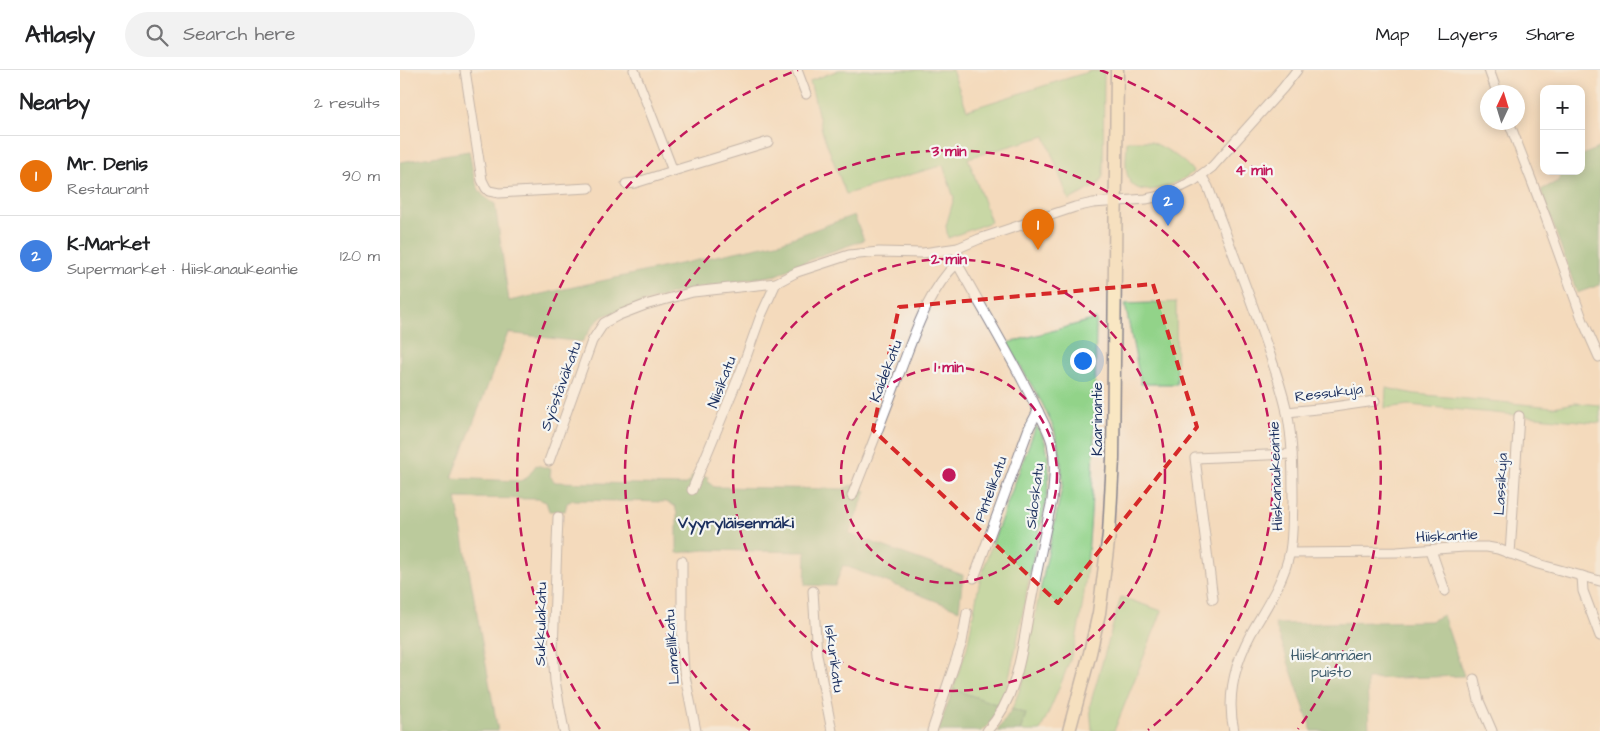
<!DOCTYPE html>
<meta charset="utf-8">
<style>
:root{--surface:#fff;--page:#f2f2f2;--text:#202124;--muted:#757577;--line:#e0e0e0;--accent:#d1495b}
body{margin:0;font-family:"Architects Daughter",sans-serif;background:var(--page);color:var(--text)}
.controls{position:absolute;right:15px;top:15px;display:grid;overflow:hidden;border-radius:10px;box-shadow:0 2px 12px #0003}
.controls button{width:45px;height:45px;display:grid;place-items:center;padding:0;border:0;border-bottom:1px solid var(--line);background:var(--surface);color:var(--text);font:25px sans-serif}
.compass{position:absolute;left:1080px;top:15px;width:45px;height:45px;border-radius:50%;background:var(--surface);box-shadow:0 2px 12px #0003;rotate:4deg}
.you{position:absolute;left:682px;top:290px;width:18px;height:18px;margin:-12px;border:4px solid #fff;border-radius:50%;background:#1a73e8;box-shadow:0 0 0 8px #1a73e833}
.badge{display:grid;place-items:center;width:32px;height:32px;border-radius:50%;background:var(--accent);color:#fff;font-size:16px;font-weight:700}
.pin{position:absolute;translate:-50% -41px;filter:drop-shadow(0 1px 2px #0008)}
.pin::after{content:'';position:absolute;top:26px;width:18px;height:15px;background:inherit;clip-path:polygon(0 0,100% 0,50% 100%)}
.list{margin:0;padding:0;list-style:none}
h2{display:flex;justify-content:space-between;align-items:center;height:65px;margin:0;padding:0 20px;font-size:21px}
h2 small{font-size:16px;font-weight:400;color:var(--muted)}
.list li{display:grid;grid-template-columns:32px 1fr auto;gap:15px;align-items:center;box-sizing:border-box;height:80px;padding:0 20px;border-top:1px solid var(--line)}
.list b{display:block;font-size:19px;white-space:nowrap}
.list p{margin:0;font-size:16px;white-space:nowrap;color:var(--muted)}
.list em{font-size:16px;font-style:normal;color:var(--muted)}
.icon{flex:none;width:28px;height:28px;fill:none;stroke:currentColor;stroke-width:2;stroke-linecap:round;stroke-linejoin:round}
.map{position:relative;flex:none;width:1200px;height:661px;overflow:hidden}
header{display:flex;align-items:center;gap:30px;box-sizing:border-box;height:70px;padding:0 25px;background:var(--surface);border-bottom:1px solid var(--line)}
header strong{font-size:24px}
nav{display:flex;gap:28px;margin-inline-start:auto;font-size:18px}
.search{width:350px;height:45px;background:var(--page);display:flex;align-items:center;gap:12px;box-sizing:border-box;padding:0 18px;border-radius:28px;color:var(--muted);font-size:19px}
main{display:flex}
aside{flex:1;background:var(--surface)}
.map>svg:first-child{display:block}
.green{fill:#92d389;stroke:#568174}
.forest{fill:#75b575;stroke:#48726a}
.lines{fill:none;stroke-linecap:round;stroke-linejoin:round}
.minor-casing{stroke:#88848d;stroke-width:11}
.secondary-casing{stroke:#88848d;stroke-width:15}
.minor{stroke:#fff;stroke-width:9}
.secondary{stroke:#f9e7c3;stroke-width:12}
.marked{fill:none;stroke:#d62828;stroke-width:4;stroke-dasharray:10 6;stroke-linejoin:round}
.ring{fill:none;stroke:#c2185b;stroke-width:2.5;stroke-dasharray:9 6}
.labels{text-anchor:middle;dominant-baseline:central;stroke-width:4.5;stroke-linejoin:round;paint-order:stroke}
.street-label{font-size:15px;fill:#1b2f5e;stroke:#f6f6f2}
.park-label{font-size:15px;fill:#395869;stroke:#f6f6f2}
.neighbourhood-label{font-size:16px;font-weight:bold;fill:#1b2f5e;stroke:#f6f6f2}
.centre{fill:#c2185b;stroke:#f6f6f2;stroke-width:2.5}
.ring-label{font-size:15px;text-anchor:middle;font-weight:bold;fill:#c2185b;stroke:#f6f6f2;stroke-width:4.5;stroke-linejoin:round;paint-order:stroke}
</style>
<header>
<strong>Atlasly</strong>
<div class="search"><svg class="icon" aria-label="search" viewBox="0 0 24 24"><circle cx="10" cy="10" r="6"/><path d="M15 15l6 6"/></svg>Search here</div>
<nav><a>Map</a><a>Layers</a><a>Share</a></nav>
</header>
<main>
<aside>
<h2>Nearby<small>2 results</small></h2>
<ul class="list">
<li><span class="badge" style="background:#e8710a">1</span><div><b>Mr. Denis</b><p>Restaurant</p></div><em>90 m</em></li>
<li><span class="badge" style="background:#3f7fe0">2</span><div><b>K-Market</b><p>Supermarket · Hiiskanaukeantie</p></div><em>120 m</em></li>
</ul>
</aside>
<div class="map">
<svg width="1200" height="661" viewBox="0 0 1200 661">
<rect width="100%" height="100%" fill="#f6f6f2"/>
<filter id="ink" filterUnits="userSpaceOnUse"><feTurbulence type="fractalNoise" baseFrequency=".02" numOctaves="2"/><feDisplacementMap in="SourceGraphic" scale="10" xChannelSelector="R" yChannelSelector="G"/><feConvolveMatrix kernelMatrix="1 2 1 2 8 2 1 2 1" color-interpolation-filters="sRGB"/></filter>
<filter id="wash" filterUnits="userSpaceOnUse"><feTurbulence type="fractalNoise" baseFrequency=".0096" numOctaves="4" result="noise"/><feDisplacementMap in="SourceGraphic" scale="20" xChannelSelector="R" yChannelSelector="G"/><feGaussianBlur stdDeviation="1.12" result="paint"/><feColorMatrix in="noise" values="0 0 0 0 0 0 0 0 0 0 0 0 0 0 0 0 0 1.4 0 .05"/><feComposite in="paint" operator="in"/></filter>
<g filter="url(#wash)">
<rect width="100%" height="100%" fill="#f4dabc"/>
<!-- green -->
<g class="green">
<polygon points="439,0 552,0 567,40 691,1 704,1 703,106 698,115 669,130 645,66 568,88 591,152 548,168 546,156 554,128 543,95 446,124 423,64 410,11"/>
<path d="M727 71C734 71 741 71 747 71 759 73 788 92 793 102 779 114 736 133 728 107 724 96 727 82 727 71Z"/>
<polygon points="776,232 777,314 741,314 725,234"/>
<path d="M696 249C695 323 695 398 689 472 686 507 683 543 674 577 665 606 653 633 640 661H620L626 644 612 639 623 611 629 573 663 413 660 383 654 359 642 333 607 273Z"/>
<polygon points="986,318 1015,324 1153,337 1175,333 1200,335 1200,353 1009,335 985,338"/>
<path d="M636 356C647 367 649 388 649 403 648 433 638 464 632 493 623 541 615 589 601 636L553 619 567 578 579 514 588 485Z"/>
<polygon points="721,527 762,541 714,661 692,661 690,635"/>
</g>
<!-- forest -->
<g class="forest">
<polygon points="1200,77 1200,215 1177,223 1141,120 1158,111 1163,101 1181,101 1181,86"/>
<path d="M69 81C72 95 73 113 82 124 85 128 91 131 95 134L109 231 381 172 454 145 464 170 419 186 376 205 277 222 203 246 194 254 182 272 108 263 52 408 120 411 127 408 136 395 151 399 150 406 155 412 283 415 289 412 292 406 308 407V412L314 417 443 419 451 415 466 421 449 464 563 505 559 540 443 495 435 516 405 515 406 482 305 480 277 483V444L275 436 266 432 173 430 167 433 165 441H149L146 432 138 429 56 428 98 661H0V92Z"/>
<polygon points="1043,545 1064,606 967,609 969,661 912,661 875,554 1030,551"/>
<polygon points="553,619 601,636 588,656 582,661 538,661"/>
<polygon points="612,639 626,644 620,661 597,661"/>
</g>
</g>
<g filter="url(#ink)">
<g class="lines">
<!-- minor casing -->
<g class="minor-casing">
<g id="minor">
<polyline points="65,0 82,110 86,118 89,121 99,123 189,118"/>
<polyline points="234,0 273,101 368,72"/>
<polyline points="397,0 406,24"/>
<polyline points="1089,0 1097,22"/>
<polyline points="1109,52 1146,148 1183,251 1199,287"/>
<polyline points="226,114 235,113 273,101"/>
<path d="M558 178 557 193C584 242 614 291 638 341 643 352 649 361 652 373 656 392 654 411 652 430 644 466 637 501 630 536 622 579 618 627 587 661"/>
<polyline points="887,342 927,338 975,331"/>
<polyline points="149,391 192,271 204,253 219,245 245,235 293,222 376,213 397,202 449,185 479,182 523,183 558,178 579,169 675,137 693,133 746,129 765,125 795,110 812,97"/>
<polyline points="292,420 341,301 360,248 376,213"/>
<path d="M452 426C468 385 484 345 499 304 514 266 527 222 557 193"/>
<polyline points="158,447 153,580 155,611 164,661"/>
<polyline points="1031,480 1045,521"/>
<polyline points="890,483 997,482 1064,477 1087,477 1098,479 1138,494 1200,511"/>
<polyline points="1110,484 1119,346"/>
<polyline points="282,491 282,569 284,601 296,661"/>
<polyline points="1182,506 1183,521 1200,566"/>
<polyline points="574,508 629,358 638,341"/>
<polyline points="413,521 417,585 432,661"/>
<polyline points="813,529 795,388 892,384"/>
<polyline points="1074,609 1079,631 1092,661"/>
<polyline points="532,661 562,572 567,543"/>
<path d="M834 661C825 622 837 586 857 553 870 531 885 507 890 481 893 465 892 449 893 432 893 402 893 371 887 342 881 314 871 288 862 262 845 213 826 165 808 117L801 105 812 97 883 18 897 0"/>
</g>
</g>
<!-- secondary casing -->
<g class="secondary-casing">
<polyline id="secondary" points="669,661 690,583 699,543 709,464 713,389 717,0"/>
</g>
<!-- minor -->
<use href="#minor" class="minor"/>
<!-- secondary -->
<use href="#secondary" class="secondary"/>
</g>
</g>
<!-- marked area -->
<path d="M0 0H1200V661H0ZM753 214 797 357 658 533 473 360 499 237Z" fill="#f4dabc" fill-opacity=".55" fill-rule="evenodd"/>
<path class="marked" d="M753 214 797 357 658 533 473 360 499 237Z"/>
<!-- distance rings -->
<g class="ring">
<circle cx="549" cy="405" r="108"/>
<circle cx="549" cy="405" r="216"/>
<path d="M350 660A324 324 0 1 1 748 660"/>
<path d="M200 659A432 432 0 0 1 398 0M700 0A432 432 0 0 1 898 659"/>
</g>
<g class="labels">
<!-- street labels -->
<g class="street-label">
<text transform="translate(486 301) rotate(-69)">Kaidekatu</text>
<text transform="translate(322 312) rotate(-69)">Niisikatu</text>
<text transform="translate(161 316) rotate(-70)">Syöstäväkatu</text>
<text transform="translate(929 323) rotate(-7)">Ressukuja</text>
<text transform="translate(697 349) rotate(-90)">Kaarinantie</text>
<text transform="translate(876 406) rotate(-92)">Hiiskanaukeantie</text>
<text transform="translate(1101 414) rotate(-87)">Lassikuja</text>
<text transform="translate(591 419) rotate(-70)">Pintelikatu</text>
<text transform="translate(635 426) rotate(-83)">Sidoskatu</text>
<text transform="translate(1047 466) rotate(-3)">Hiiskantie</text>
<text transform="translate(141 554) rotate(-89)">Sukkulakatu</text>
<text transform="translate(272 577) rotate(-94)">Lamellikatu</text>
<text transform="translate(434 589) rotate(82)">Iskurikatu</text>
</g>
<!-- park labels -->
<g class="park-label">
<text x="931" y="585">Hiiskanmäen<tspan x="931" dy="17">puisto</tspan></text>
</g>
<!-- neighbourhood labels -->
<g class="neighbourhood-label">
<text x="336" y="453">Vyyryläisenmäki</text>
</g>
</g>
<circle cx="549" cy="405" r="8" class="centre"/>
<g class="ring-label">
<text x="549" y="86">3 min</text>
<text x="854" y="105">4 min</text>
<text x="549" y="194">2 min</text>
<text x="549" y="302">1 min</text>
</g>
</svg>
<div class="controls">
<button>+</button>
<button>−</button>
</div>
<svg class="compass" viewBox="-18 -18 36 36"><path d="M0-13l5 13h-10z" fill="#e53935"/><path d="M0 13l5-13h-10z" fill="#757577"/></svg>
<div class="you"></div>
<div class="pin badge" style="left:638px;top:180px;background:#e8710a">1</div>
<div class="pin badge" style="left:768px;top:156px;background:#3f7fe0">2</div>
</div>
</main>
